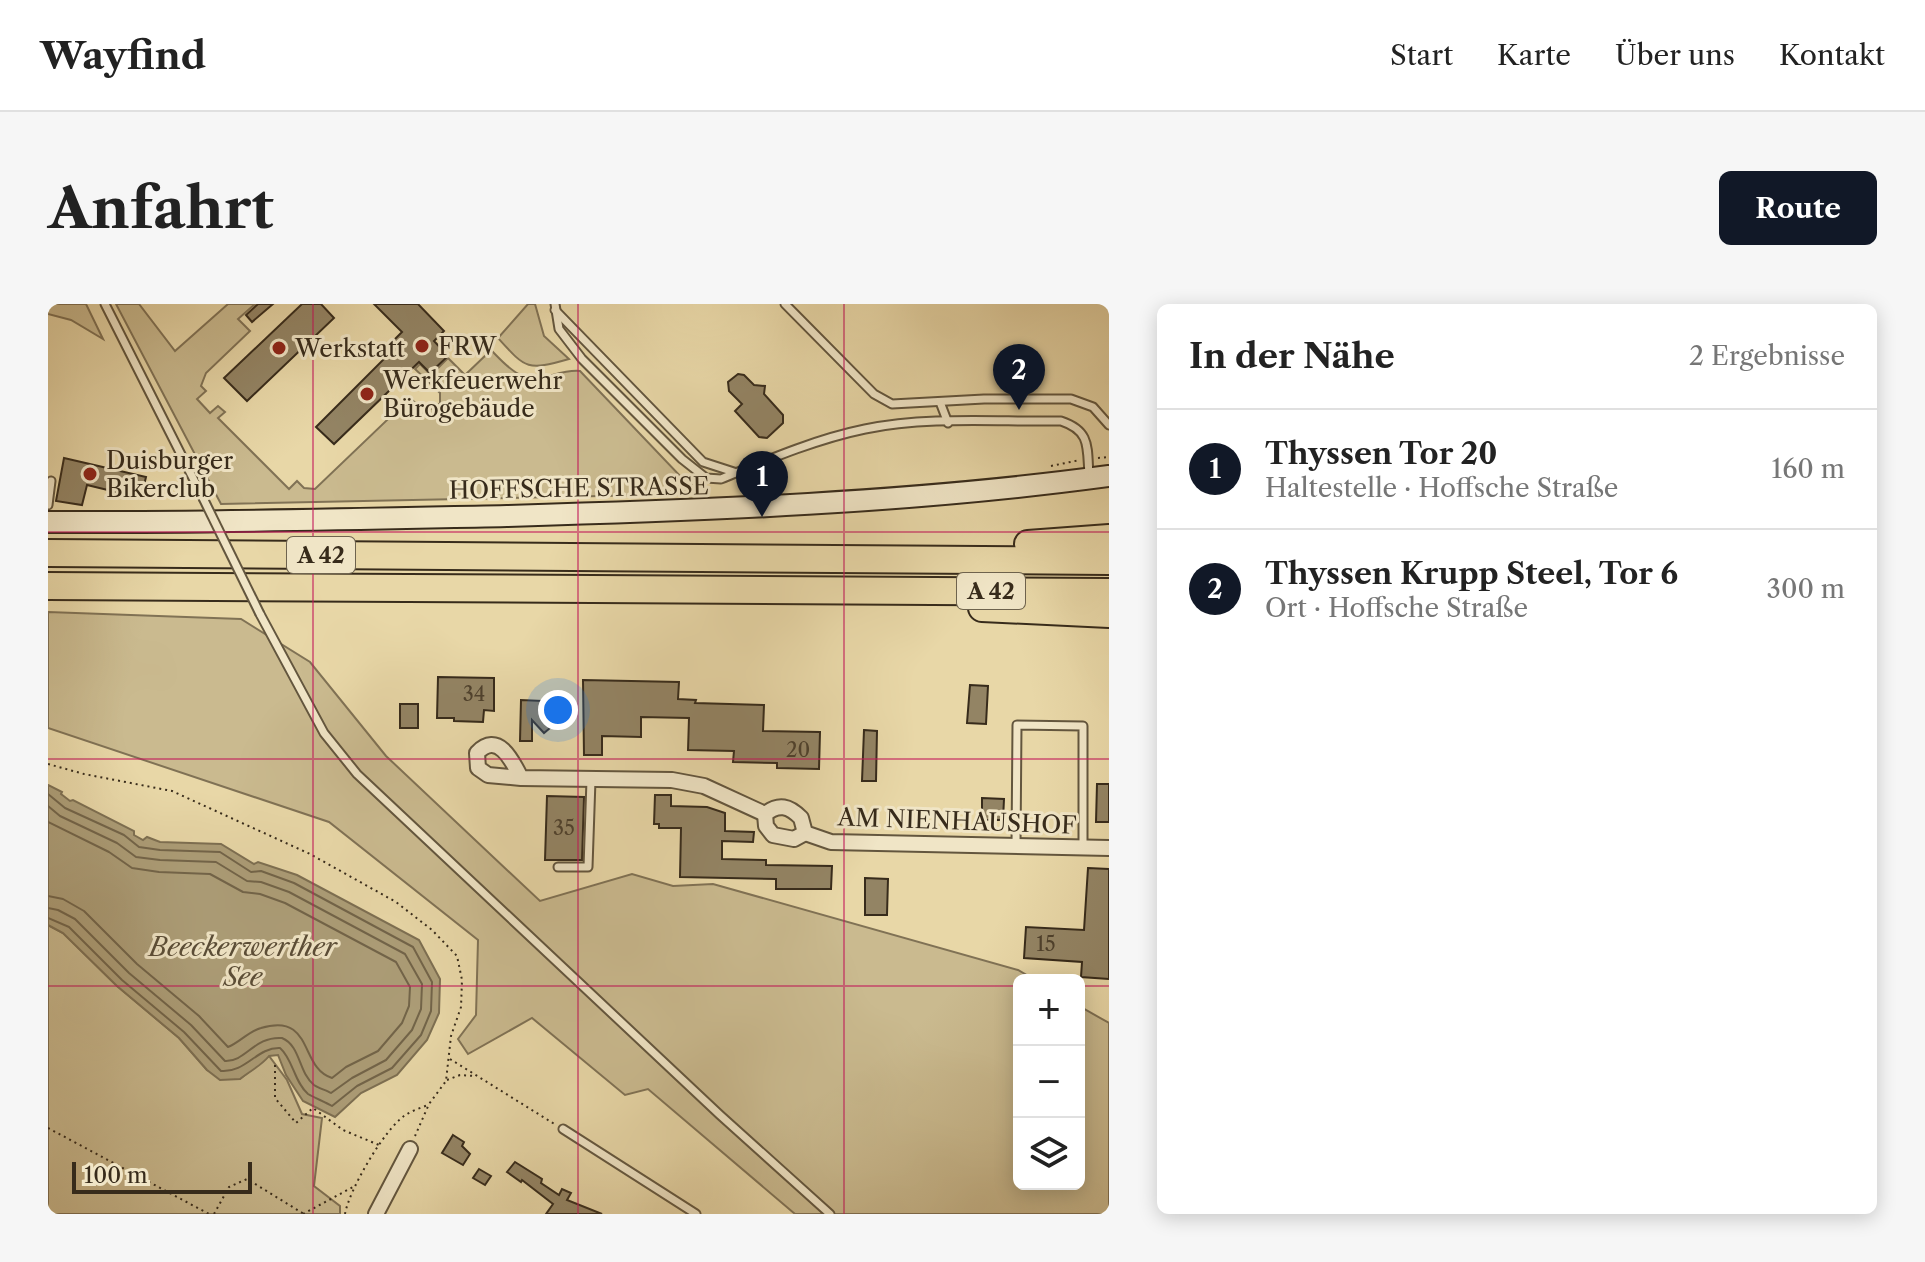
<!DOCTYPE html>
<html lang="de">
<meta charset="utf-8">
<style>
:root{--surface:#fff;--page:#f6f6f6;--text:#222;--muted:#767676;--line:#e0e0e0;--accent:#111827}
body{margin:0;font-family:"Libre Caslon Text",serif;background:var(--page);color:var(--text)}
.controls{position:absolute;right:24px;bottom:24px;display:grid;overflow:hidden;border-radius:12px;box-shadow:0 4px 20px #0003}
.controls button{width:72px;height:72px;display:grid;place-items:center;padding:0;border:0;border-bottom:2px solid var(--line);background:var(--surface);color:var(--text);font:40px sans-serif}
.scale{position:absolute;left:24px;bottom:20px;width:180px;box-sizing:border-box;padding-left:8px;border:4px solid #372b1b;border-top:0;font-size:22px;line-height:28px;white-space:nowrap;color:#372b1b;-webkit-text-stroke:6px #f0e5c6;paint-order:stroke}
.you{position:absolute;left:510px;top:406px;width:28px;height:28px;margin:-20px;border:6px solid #fff;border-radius:50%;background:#1a73e8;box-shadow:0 0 0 12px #1a73e833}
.badge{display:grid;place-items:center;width:52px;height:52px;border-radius:50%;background:var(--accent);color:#fff;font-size:26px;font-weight:700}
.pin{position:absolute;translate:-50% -66px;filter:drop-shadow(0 2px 4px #0008)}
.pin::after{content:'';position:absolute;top:42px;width:28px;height:24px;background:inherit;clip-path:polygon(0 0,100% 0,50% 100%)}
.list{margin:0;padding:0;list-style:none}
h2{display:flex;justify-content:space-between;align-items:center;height:104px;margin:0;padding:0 32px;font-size:34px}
h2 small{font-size:26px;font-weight:400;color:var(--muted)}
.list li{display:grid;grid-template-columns:52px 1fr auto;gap:24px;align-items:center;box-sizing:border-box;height:120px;padding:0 32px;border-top:2px solid var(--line)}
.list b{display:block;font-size:30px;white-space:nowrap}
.list p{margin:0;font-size:26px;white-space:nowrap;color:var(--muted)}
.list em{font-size:26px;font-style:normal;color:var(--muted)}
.icon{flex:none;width:44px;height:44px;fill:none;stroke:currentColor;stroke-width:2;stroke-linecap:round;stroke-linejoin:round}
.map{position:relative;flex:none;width:1061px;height:910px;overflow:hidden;border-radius:12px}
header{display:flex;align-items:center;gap:48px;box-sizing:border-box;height:112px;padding:0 40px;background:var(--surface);border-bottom:2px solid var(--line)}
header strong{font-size:38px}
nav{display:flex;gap:44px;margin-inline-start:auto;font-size:28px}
.intro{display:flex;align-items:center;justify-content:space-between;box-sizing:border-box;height:192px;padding:0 48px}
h1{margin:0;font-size:56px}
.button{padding:20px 36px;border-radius:12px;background:var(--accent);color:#fff;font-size:28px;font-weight:700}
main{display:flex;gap:48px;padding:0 48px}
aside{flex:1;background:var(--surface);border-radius:12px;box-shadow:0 4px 20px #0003}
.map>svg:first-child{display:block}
.green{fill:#caba8f;stroke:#807255;stroke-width:2}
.water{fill:#ac9d77;stroke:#7d6f52;stroke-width:2}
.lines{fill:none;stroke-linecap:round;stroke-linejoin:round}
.shore{stroke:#726449;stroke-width:2}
.building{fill:#938464;stroke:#372b1b;stroke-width:2}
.lane-casing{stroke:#63563e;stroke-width:11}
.street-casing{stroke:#63563e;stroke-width:18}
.secondary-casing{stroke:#372b1b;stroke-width:24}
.highway-casing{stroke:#372b1b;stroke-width:30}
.path{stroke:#372b1b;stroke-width:2;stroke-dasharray:2 4;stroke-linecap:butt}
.lane{stroke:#f0e5c6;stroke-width:7}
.street{stroke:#f0e5c6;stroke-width:14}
.secondary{stroke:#f0e5c6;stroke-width:20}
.highway{stroke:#e8d7a7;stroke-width:26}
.lane-bridge-casing{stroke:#63563e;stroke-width:11;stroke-linecap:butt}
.lane-bridge{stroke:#f0e5c6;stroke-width:7}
.grid{fill:none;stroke:#c2185b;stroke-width:2;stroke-opacity:0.55}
.poi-dot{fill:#8f2418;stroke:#f0e5c6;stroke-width:3}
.labels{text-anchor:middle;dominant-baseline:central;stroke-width:6;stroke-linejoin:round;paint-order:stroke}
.number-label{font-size:20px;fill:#4e412d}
.shield{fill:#f0e5c6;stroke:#6e634e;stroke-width:2}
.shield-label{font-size:22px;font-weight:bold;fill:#372b1b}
.poi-label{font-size:24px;fill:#372b1b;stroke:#f0e5c6;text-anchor:start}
.street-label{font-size:24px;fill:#372b1b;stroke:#f0e5c6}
.water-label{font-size:26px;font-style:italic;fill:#5a4d37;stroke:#f0e5c6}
</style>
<header>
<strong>Wayfind</strong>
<nav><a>Start</a><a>Karte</a><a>Über uns</a><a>Kontakt</a></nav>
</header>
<div class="intro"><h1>Anfahrt</h1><a class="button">Route</a></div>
<main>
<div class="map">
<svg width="1061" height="910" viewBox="0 0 1061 910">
<rect width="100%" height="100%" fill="#e8d7a7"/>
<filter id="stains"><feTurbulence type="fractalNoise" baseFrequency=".0025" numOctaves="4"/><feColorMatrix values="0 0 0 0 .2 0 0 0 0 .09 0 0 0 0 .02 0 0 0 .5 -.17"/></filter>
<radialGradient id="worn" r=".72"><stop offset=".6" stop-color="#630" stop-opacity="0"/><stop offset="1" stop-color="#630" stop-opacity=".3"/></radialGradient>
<!-- green -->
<g class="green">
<polygon points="0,0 38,0 55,35 23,16 0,10"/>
<path d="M68 0H91L127 47 180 0H207L190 15 202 27 158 69 153 82 158 87 149 95 162 109 170 102 177 108 170 114 241 185 249 177 256 184 267 185 362 94 372 103 385 105 392 99V89L367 65 372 60 383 71 400 54 417 71 439 50 433 44 437 40C458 60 469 80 501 72 512 69 520 66 532 67L634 174 649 184 648 190 173 200Z"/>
<path d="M480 0H487L496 32 521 55C479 67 478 65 450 34Z"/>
<polygon points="0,308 193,315 262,358 338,452 492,597 584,570 625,582 665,580 970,666 987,676 971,676 971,880 1031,880 1031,702 1061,719 1061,910 747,910 600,785 577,791 484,714 420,750 410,735 428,711 430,636 281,518 0,424"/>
<polygon points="0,621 15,629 69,682 131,734 159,766 192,775 221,752 239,776 254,810 274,814 266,882 292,902 292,910 0,910"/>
</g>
<!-- water -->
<path class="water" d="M0 481 14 488 13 490 22 497 25 496 86 527V531L95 536 99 533 112 538 173 540 206 560 210 558 249 571 371 636 392 675 391 709 379 736 349 771 313 789 287 813 255 797 238 771 230 751 221 752C213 762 202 767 192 775L172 776 159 766 131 734 69 682 15 629 0 621Z"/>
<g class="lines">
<!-- shore -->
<g class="shore">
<path d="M0 490 17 504 76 531 91 543 112 546 172 548 203 568 213 567 246 579 365 643 384 678 383 707 373 731 344 764 309 782 284 802C277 798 267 794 260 790 246 778 245 755 232 744 209 743 198 769 173 767L136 728 74 676 21 623 0 614"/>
<path d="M0 502 12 512 69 539 88 553 112 556 168 558 199 577 213 578 241 588 357 650 374 680 373 705 364 726 338 756 304 774 283 789C278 786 270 784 266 781 250 768 253 742 234 734 206 732 198 758 177 757L143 721 81 669 27 615 10 606 0 604"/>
<path d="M0 518 61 548 84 564 111 568 162 570 195 588 212 590 237 599 348 658 362 683 361 702 354 719 330 747 298 763 284 774C251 764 266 708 213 724 201 727 191 739 180 743L151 712 89 660 36 607 15 595 0 592"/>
</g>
</g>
<!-- building -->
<g class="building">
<polygon points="210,0 225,0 204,18 198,11"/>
<polygon points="254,0 273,0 286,14 199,97 176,74"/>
<polygon points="326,0 370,0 396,27 386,37 400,52 382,69 371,58 286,140 268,123 346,45 342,40 354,28"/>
<polygon points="690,70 696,71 706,81 717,82 716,90 735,111 735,119 719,134 711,133 687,107 694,100 681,87 680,78"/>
<polygon points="16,154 98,173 93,194 39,181 34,201 8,197"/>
<polygon points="390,373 446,374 446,407 436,406 435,418 406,417 406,414 389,414"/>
<polygon points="535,376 631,378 630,395 648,396 647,399 716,401 715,427 772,428 771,465 729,464 729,459 685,458 686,447 640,446 641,414 593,413 593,433 554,432 554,451 536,451"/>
<polygon points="922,381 940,382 938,420 919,419"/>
<polygon points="497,394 502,399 510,400 509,424 502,424 496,429 484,416 484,437 472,437 473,396 495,397"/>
<rect x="352" y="400" width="18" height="24"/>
<polygon points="816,426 829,427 828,477 814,477"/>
<polygon points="1049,480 1061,480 1061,518 1048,518"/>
<polygon points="607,491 623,491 623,502 659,503 677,509 677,527 706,528 705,538 674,537 674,555 718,556 718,561 784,562 783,585 728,585 728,575 632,573 633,524 611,524 611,520 606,520"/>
<polygon points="499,492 536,493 534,556 497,556"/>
<polygon points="934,494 956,495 955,516 934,516"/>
<polygon points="1040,564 1061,565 1061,675 1033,673 1034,658 976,654 978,623 1036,626"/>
<polygon points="817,574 840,575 839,611 817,611"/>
<polygon points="405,831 416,838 414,842 422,850 415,861 394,849"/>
<polygon points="467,858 494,875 493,879 511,891 514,885 523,889 519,896 554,910 498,910 505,900 474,876 473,878 459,868"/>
<polygon points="431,865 443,872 437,881 425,874"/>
</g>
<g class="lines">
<!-- lane casing -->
<g class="lane-casing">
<g id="lane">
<polyline points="57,0 155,194"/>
<path d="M507 0 511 25 534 55 634 155 658 174 673 175C719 156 768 135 817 125 881 112 948 118 1013 117 1043 127 1039 143 1041 172"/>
<polyline points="737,0 826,90 844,100 936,95 1023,95 1045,103 1061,121"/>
<polyline points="507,6 655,158 689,169"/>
<polyline points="892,98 900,119"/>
<polyline points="0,201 3,177"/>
<polyline points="212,310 276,429 309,470 672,811 782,910"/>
<polyline points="968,542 969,421 1035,422 1035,543"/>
<polyline points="510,563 540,563 543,476"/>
<polyline points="515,825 648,910"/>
</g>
</g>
<!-- street casing -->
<g class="street-casing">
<g id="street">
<path d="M473 474C464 456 450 427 429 449L430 464 440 471 473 474 624 476 656 482 717 510C731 499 741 502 753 514L757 529 783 538 1061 544"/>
<polyline points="717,510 718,522 725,531 746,535 757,529"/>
<polyline points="328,910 362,845"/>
</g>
</g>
<!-- secondary casing -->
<g class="secondary-casing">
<path id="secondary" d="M0 218C153 219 306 215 459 212 660 206 861 199 1061 172"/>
</g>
<!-- highway casing -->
<g class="highway-casing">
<g id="highway">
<polyline points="980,240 1061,234"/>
<polyline points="0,249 1061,257"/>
<polyline points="0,282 1061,288"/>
<polyline points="934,304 1061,310"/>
</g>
</g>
<!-- path -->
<g class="path">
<polyline points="1050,154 1061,153"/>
<polyline points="1003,162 1032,156"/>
<polyline points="0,460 36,470 124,487 262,550 348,598 384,626 409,652 414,676 413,703 403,732 398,777 381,800 367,832"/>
<polyline points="402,755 508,821"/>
<polyline points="227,761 227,794 248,819 265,804 295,826 331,841"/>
<polyline points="399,776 412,771 428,772"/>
<polyline points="0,824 161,910"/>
<polyline points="166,910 181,883 199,875 256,910"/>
<polyline points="255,910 305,883"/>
<path d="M297 910C301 886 336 826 356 812 363 807 372 804 380 801"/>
</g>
<!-- lane -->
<use href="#lane" class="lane"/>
<!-- street -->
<use href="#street" class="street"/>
<!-- secondary -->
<use href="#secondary" class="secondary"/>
<!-- highway -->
<use href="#highway" class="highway"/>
<!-- lane-bridge casing -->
<g class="lane-bridge-casing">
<polyline id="lane-bridge" points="155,194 212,310"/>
</g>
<!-- lane-bridge -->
<use href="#lane-bridge" class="lane-bridge"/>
</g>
<!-- grid -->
<path class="grid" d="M265 0V910M530 0V910M796 0V910M0 228H1061M0 455H1061M0 682H971M1031 682H1061"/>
<!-- markers -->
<g class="poi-dot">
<circle cx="374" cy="42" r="8"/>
<circle cx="231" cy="44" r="8"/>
<circle cx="319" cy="90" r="8"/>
<circle cx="42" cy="170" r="8"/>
</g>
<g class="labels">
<!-- number labels -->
<g class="number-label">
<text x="426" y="390">34</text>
<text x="750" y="446">20</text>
<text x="516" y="524">35</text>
<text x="998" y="640">15</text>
</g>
<!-- shield labels -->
<g class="shield">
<rect x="239" y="233" width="68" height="36" rx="6"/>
<rect x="909" y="269" width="68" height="36" rx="6"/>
</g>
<g class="shield-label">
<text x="273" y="251">A 42</text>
<text x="943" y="287">A 42</text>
</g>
<!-- poi labels -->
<g class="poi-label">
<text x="390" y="42">FRW</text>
<text x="247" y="44">Werkstatt</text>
<text x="335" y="76">Werkfeuerwehr<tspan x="335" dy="28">Bürogebäude</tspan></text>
<text x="58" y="156">Duisburger<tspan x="58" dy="28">Bikerclub</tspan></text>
</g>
<!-- street labels -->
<g class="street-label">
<text transform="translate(531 184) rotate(-1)">HOFFSCHE STRASSE</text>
<text transform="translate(909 517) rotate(2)">AM NIENHAUSHOF</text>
</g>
<!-- water labels -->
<g class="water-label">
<text x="195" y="643">Beeckerwerther<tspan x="195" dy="30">See</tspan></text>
</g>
</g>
<rect width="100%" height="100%" filter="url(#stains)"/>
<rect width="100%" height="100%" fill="url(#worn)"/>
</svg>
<div class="controls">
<button>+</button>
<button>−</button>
<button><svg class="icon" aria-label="layers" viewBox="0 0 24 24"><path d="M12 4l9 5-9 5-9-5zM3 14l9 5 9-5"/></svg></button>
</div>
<div class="scale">100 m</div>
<div class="you"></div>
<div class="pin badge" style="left:714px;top:213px">1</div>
<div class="pin badge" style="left:971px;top:106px">2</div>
</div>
<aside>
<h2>In der Nähe<small>2 Ergebnisse</small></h2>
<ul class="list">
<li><span class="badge">1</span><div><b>Thyssen Tor 20</b><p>Haltestelle · Hoffsche Straße</p></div><em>160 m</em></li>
<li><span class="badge">2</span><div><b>Thyssen Krupp Steel, Tor 6</b><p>Ort · Hoffsche Straße</p></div><em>300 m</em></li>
</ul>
</aside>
</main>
